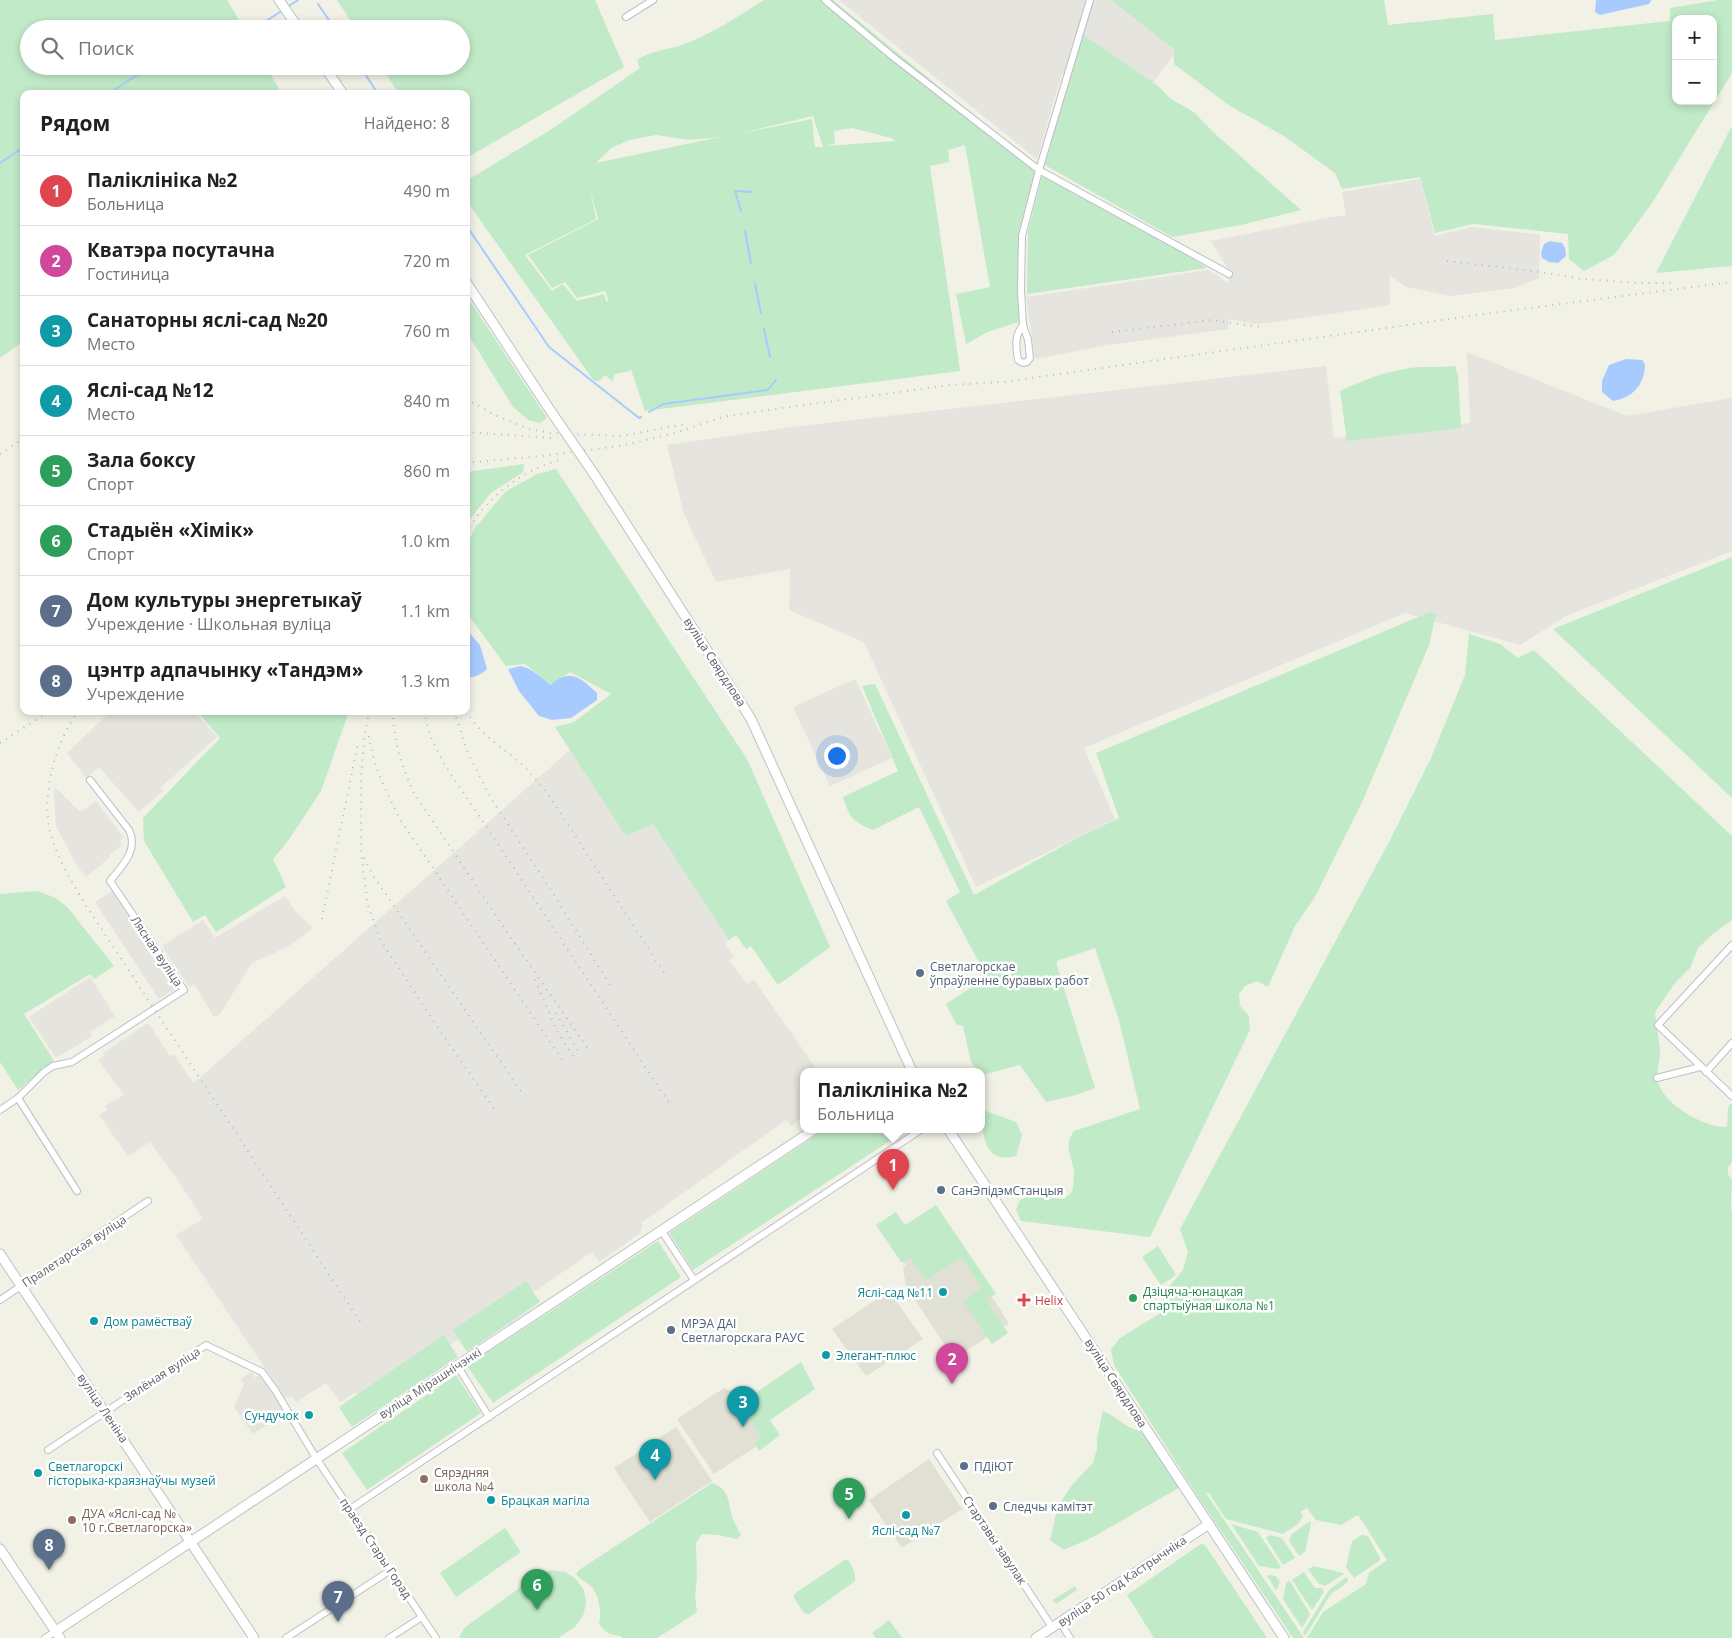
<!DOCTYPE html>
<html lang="ru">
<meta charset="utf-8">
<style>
:root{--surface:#fff;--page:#f2f2f2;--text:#202124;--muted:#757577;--line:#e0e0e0;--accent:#f95825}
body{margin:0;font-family:"Open Sans",sans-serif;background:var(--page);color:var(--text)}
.controls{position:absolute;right:15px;top:15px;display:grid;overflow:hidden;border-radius:10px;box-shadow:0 2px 8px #0003}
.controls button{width:45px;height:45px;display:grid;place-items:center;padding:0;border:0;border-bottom:1px solid var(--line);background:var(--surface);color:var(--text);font:25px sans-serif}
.you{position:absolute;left:836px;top:755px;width:18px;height:18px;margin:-12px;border:4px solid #fff;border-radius:50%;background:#1a73e8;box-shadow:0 0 0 8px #1a73e833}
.badge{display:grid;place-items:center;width:32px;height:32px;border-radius:50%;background:var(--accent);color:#fff;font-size:16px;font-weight:700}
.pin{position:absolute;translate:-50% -41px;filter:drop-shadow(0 1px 2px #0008)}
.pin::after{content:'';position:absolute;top:26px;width:18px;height:15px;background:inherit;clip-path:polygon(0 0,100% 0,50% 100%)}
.popup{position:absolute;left:800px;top:1068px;width:185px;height:65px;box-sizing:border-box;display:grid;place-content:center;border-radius:10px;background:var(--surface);filter:drop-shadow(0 1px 4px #0005);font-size:16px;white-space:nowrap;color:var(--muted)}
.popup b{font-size:19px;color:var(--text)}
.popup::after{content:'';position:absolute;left:50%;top:100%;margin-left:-10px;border:10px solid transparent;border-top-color:var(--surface)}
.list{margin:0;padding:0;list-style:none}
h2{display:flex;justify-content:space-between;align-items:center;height:65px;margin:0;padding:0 20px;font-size:21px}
h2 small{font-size:16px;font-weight:400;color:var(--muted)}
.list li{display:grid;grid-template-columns:32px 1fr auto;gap:15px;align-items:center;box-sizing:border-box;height:70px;padding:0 20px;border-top:1px solid var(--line)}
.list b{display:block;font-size:19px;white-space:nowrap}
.list p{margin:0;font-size:16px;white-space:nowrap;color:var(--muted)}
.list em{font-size:16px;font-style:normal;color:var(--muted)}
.icon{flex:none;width:28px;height:28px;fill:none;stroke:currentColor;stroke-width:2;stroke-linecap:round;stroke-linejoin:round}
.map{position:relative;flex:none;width:1732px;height:1638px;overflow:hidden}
.search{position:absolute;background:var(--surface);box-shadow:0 2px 8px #0003;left:20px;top:20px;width:450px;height:55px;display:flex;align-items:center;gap:12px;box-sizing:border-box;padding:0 18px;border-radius:28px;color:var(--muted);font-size:19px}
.panel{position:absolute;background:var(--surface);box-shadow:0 2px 8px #0003;left:20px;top:90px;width:450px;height:625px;border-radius:10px}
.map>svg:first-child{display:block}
.industrial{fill:#e5e4de}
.education{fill:#e1e0d5}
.green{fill:#c1eac8;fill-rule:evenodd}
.water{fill:#a8cbff}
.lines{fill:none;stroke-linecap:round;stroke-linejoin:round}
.stream{stroke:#a8cbff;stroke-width:2}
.street-casing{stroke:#bebfc6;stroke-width:8}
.secondary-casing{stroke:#bec1c8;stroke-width:11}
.street{stroke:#fff;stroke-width:6}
.secondary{stroke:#fff;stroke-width:9}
.rail{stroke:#b9b9bb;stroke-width:2;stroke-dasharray:1 6;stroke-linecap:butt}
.secondary-bridge-casing{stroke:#bec1c8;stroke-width:11;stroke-linecap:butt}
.secondary-bridge{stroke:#fff;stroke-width:9}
.service-dot{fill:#5c6f8a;stroke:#fff;stroke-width:2}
.culture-dot{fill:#0f9aa8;stroke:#fff;stroke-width:2}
.leisure-dot{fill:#2e9e5b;stroke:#fff;stroke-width:2}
.health-dot{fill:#e0444e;stroke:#fff;stroke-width:2}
.education-dot{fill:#8d6e63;stroke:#fff;stroke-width:2}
.labels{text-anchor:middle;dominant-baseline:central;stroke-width:5;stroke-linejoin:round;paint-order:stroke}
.street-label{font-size:12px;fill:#5e6068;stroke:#fff}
.service-label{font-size:12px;fill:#4e5e75;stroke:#fff;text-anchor:start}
.leisure-label{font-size:12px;fill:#27864d;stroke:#fff;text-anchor:start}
.culture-label{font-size:12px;fill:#0d838f;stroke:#fff;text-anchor:start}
.health-label{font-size:12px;fill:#be3a42;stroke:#fff;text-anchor:start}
.education-label{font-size:12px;fill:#785e54;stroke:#fff;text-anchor:start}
</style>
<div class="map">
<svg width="1732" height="1638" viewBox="0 0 1732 1638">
<rect width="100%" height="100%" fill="#f1f1e6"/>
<!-- industrial -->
<g class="industrial">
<polygon points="839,0 1117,0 1177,50 1129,115 1062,73 1037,159"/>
<polygon points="1420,179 1435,236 1472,227 1540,235 1539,278 1515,288 1450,296 1406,287 1389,275 1390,305 1268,323 1256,324 1229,319 1228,329 1108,345 1035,359 1026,297 1209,270 1229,284 1227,267 1211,241 1326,218 1346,215 1342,192"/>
<polygon points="1467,352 1627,416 1732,398 1732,551 1566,616 1520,645 1405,613 1084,748 1115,819 976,887 864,642 789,610 790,569 716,582 684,514 667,445 792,427 1326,366 1334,438 1470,423"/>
<polygon points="855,679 892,758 830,786 793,707"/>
<polygon points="111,711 194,711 217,737 160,788 163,791 139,812 99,767 86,778 67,753"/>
<polygon points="571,749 653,824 729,940 725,943 734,957 729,960 747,984 754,980 818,1071 804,1071 804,1116 791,1126 786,1120 641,1223 643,1226 640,1229 642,1232 599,1262 592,1252 538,1289 362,1401 356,1392 340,1402 326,1383 296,1402 292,1396 285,1398 176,1235 203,1219 177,1179 150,1142 128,1156 99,1115 107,1110 105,1106 124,1095 98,1060 105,1055 103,1053 148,1023 170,1056 173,1054 194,1083"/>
<polygon points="56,788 80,812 96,801 124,838 119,841 122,845 109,855 110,857 86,877 76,864 56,826 54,791"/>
<polygon points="112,891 175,982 175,989 159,999 95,902"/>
<polygon points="285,896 296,912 313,928 287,947 252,963 220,1014 214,1017 194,984 189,987 162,946 203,920 215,938"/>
<polygon points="90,977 115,1016 90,1032 92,1036 56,1058 29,1017"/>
<polygon points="251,1372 255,1378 261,1374 287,1412 253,1434 234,1407 244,1384 241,1379"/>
</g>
<!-- education -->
<g class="education">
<polygon points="952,1236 1009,1323 954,1359 906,1286 903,1268 906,1265 901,1257"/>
<polygon points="889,1291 923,1339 866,1376 832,1329"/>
<polygon points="724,1388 744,1396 771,1437 714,1474 677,1419"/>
<polygon points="676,1427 712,1481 650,1522 614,1468"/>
<polygon points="929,1459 962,1509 902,1548 869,1500"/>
</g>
<!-- green -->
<g class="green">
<polygon points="0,0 227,0 244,29 29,29 29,66 266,66 282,94 24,94 24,341 0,358"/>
<polygon points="337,0 595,0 624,67 466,158 466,94 399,94 381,66 461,66 461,29 356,29"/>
<path d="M764 0H833L1037 167 1021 231 1022 321 988 332 966 344 956 294 990 287 965 145 948 150 949 162 930 166 960 371 645 411 630 367V371L615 374 612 381 605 375 599 381H594L466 200V181L552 129 640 68 637 60C651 50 669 50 685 44 713 33 739 16 764 0ZM813 116 823 147H815L812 119 737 134ZM852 128 891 138 896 141 826 146 835 143 834 131ZM656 135 689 140 720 137 596 163 611 148 630 140ZM590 189 598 219 528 255 552 288 565 282 577 298 605 291 609 301H606L604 294 577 301 563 284 552 291 525 255 596 219Z"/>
<path d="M1111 0H1384L1388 25 1493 14 1495 40 1670 21V8L1718 0H1732V73L1652 203 1614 255 1584 271 1569 259 1568 234 1473 224 1435 233 1420 177 1342 189 1335 173 1284 136 1230 106 1174 64V49ZM1676 19H1713V101H1676Z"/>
<polygon points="1082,34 1158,86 1171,99 1194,112 1212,131 1301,210 1241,225 1172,237 1045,165"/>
<polygon points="1732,126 1732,266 1656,273"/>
<polygon points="1043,171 1188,255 1207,268 1027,294 1028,231"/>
<polygon points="466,295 547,418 540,423 528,420 513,407 466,331"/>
<path d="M1455 366 1458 376 1461 428 1347 441 1340 391C1365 379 1392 369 1420 367 1432 367 1443 367 1455 366Z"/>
<polygon points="524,464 523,472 491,493 466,524 466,472"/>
<polygon points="556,469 747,759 830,947 778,985 751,946 746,949 736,935 729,940 653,824 626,836 555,727 574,722 611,694 570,672 552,685 525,664 506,666 466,612 466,546 475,528 505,492 537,474"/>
<polygon points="1732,557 1732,798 1553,629"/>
<path d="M1430 612 1436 614 1429 645 1363 800 1315 897 1295 926 1268 987 1257 981 1245 986 1239 994 1240 1006 1249 1016 1250 1030 1150 1237 1021 1221 1016 1210 1020 1200 1030 1196 1064 1199 1072 1192C1073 1186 1074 1178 1074 1172 1072 1155 1063 1146 1074 1131L1140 1109 1119 1020 1095 948 1057 961V966L1095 1088 1076 1095 1046 1102 1020 1065 982 1075V1071H978L971 1062 963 1026 956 1024 946 1004 987 977 946 901 960 892 919 807 873 830C854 823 849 817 843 797L898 771 862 686 875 684 974 895 1075 839 1119 818 1096 753Z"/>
<path d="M1469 634 1500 644 1518 658 1534 650 1732 836V920L1714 933 1698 948 1690 968 1675 983 1655 1012C1656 1024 1659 1038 1660 1050 1660 1060 1656 1072 1658 1082 1663 1104 1705 1128 1726 1127 1730 1120 1725 1111 1730 1104H1732V1162L1728 1167V1174L1732 1180 1731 1210 1732 1211V1638H1307L1323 1612 1366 1584 1369 1573 1387 1560 1358 1515 1341 1525 1316 1520 1307 1508 1300 1512 1303 1516 1298 1524 1283 1534 1226 1519 1209 1493H1206L1304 1638H1293L1195 1492 1114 1365 1111 1350 1120 1338 1164 1311 1166 1306 1163 1301V1294L1183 1270 1188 1252 1180 1229 1389 842 1431 758 1465 675Z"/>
<polygon points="197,711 349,711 321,791 288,841 273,859 286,887 216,932 205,915 193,922 144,841 143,818 220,738"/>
<polygon points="37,891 56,898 68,908 114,966 94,979 90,974 24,1014 54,1061 18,1090 0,1062 0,894"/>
<path d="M983 1110 1016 1122 1022 1135 1016 1156C984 1165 982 1134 982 1112Z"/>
<polygon points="826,1129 908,1129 693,1270 669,1233"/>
<polygon points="936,1205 996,1294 986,1300 1008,1333 992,1344 963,1301 982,1288 962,1257 926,1280 911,1258 902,1263 876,1225 896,1212 905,1225"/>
<polygon points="658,1241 681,1277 493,1403 467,1366"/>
<polygon points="1158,1246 1176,1275 1161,1285 1142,1257"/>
<polygon points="526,1281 540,1302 467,1352 453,1330"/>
<polygon points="444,1335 458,1357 352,1427 339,1407"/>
<polygon points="801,1362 815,1389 770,1420 780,1435 759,1451 755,1444 761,1437 739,1403 749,1393 751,1396"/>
<polygon points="456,1375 481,1413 367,1490 342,1453"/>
<path d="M1103 1411C1118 1417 1129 1432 1147 1432L1182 1486 1093 1537 1064 1550 1050 1540 1058 1506 1072 1485 1093 1463 1097 1449V1438Z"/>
<path d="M712 1483C729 1489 728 1500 732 1516 734 1523 738 1529 741 1535L737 1539 718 1535 702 1534 696 1543 697 1578 695 1596 697 1612 657 1638H623L621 1636C610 1635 605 1633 599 1623 602 1613 599 1596 592 1587 587 1582 580 1580 576 1574L579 1570Z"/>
<polygon points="1310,1521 1311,1523 1305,1552 1299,1556 1289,1541 1292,1534"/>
<polygon points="1231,1524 1258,1532 1281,1567 1278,1569 1259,1566"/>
<polygon points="505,1528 521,1552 456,1597 440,1573"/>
<polygon points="1270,1535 1282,1538 1295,1558 1283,1565 1266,1538"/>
<polygon points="1362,1535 1368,1536 1380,1558 1379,1561 1354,1578 1346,1567 1352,1541"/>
<polygon points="1201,1544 1205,1545 1267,1638 1154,1638 1127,1595"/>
<path d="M845 1560H848C852 1564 856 1575 855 1581L809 1614 804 1613 794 1598V1594Z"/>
<polygon points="1314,1566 1343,1573 1344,1574 1325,1586 1318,1583 1308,1569"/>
<polygon points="551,1570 565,1572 576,1579 584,1590 586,1603 583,1616 575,1627 558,1638 459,1638 464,1628 539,1574"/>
<polygon points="1304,1572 1315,1588 1322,1588 1324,1592 1312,1610 1292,1580"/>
<polygon points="1267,1575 1276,1576 1280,1582 1277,1589 1276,1590 1267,1576"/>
<polygon points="1346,1577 1348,1578 1348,1582 1331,1594 1305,1636 1303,1632 1329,1590"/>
<polygon points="1290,1581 1310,1614 1302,1628 1283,1599 1286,1583"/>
<polygon points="1075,1586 1077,1590 1056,1604 1053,1600"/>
<polygon points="889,1620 902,1638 876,1638 872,1633"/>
</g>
<!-- water -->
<g class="water">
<polygon points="1596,0 1651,0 1651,1 1649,4 1600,15 1595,12"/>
<polygon points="1550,241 1562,243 1565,248 1566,256 1558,263 1549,262 1542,258 1541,253 1544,244"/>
<path d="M1626 359 1642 360 1645 364C1645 385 1632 398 1613 401L1602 392V381L1609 365Z"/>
<path d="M466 629 480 645 487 669C481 674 474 679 466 676Z"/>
<path d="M521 666C533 669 541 677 551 685 570 668 581 678 597 693V700L571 718 552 720 539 716 519 691 508 669Z"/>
</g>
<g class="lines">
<!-- stream -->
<g class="stream">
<polyline points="318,4 335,29"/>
<polyline points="289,6 298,0"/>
<polyline points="266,21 280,12"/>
<polyline points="254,29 258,26"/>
<polyline points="360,66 378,94"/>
<polyline points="108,94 137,75 166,66"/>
<polyline points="0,163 24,147"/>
<polyline points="741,211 735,191 752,192"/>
<polyline points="466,225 549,347 639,418 641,417"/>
<polyline points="745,231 751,263"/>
<polyline points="755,284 761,313"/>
<polyline points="764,329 770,357"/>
<polyline points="649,412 663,404 768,390 776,380"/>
</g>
<!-- street casing -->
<g class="street-casing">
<g id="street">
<polyline points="825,0 892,56 1039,170 1229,274"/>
<polyline points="626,17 653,0"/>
<path d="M1023 325C1014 336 1016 347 1018 360L1023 363 1027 362 1030 358 1028 340 1023 325 1021 290 1022 236 1039 170 1090 0"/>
<polyline points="1732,945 1658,1025 1732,1096"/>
<polyline points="1706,1072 1732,1043"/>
<polyline points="1657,1078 1700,1067"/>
<polyline points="18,1098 77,1191"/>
<path d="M0 1110 18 1098 44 1072 53 1066 72 1062 184 990 110 881C122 866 139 850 129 830L90 780"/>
<polyline points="661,1230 694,1280"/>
<polyline points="0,1300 148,1201"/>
<polyline points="457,1365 489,1417"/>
<polyline points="48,1450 206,1345 262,1372 275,1390 316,1458 436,1638"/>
<polyline points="937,1453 1052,1627"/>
<polyline points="350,1509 922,1129"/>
<polyline points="1060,1622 1070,1638"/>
<polyline points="45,1638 56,1631"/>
<polyline points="286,1638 391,1570"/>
<polyline points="389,1638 422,1617"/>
</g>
</g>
<!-- secondary casing -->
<g class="secondary-casing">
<g id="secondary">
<polyline points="279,0 299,29"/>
<polyline points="324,66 343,94"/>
<polyline points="466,282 548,407"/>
<polyline points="594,474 751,719 912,1071"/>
<polyline points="948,1129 1284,1638"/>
<polyline points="0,1254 254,1638"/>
<polyline points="0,1549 60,1638"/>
<polyline points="56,1631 815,1129"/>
<polyline points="1036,1638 1209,1524"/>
</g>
</g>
<!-- street -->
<use href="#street" class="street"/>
<!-- secondary -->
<use href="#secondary" class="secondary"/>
<!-- rail -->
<g class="rail">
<polyline points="1447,261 1540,272 1582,279 1640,283 1676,283"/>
<polyline points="1112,332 1211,320 1261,327"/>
<polyline points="466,399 495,415 529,429 551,433 622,436 685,424"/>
<polyline points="466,432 551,438"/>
<polyline points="0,454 24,438"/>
<polyline points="466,463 541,456 620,446 671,434 723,417 747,413 950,385 1003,382 1499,312 1732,282"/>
<path d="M466 533C487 496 524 469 563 459"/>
<path d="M79 711C55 740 40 799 51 835 58 860 72 882 85 904L363 1326"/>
<polyline points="369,711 364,741 361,778 361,851 368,906 381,941 438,1028 495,1110"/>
<path d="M393 711C393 740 402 767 414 793L513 941 588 1049"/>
<polyline points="424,711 429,733 444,764 496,841 671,1106"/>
<polyline points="454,711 468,753 492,800 547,884 610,985"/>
<path d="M466 711C480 734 494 741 513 757 527 768 537 781 548 794L665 974"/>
<path d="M369 736C373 767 387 793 401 821L565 1064"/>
<polyline points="0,743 50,711"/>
<polyline points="364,858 374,877 522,1093"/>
<polyline points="322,919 358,743"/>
<polyline points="535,980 557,1031 573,1056"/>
<polyline points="556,1013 580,1054"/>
</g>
<!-- secondary-bridge casing -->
<g class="secondary-bridge-casing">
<polyline id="secondary-bridge" points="548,407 594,474"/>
</g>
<!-- secondary-bridge -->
<use href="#secondary-bridge" class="secondary-bridge"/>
</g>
<!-- markers -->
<g class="service-dot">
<circle cx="920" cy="973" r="5"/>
<circle cx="941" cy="1190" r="5"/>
<circle cx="671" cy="1330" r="5"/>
<circle cx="964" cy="1466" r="5"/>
<circle cx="993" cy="1506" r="5"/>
</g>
<g class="culture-dot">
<circle cx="943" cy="1292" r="5"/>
<circle cx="94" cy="1321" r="5"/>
<circle cx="826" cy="1355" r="5"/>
<circle cx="309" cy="1415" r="5"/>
<circle cx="38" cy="1473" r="5"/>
<circle cx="491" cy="1500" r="5"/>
<circle cx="906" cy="1515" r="5"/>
</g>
<circle class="leisure-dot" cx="1133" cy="1298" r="5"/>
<path class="health-dot" d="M1021.5 1292.5h5v5h5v5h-5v5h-5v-5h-5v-5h5z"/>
<g class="education-dot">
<circle cx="424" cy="1479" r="5"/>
<circle cx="72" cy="1520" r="5"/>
</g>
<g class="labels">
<!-- street labels -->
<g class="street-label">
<text transform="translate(715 662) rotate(57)">вуліца Свярдлова</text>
<text transform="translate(157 951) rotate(56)">Лясная вуліца</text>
<text transform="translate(74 1251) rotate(-33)">Пралетарская вуліца</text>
<text transform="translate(162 1374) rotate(-33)">Зялёная вуліца</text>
<text transform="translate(430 1383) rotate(-33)">вуліца Мірашнічэнкі</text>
<text transform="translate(1116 1383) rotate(57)">вуліца Свярдлова</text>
<text transform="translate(103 1408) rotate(56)">вуліца Леніна</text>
<text transform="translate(995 1540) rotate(56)">Стартавы завулак</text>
<text transform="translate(376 1548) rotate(56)">праезд Стары Горад</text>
<text transform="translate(1122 1581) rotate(-34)">вуліца 50 год Кастрычніка</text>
</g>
<!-- service labels -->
<g class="service-label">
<text x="930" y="966">Светлагорскае<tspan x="930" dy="14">ўпраўленне буравых работ</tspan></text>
<text x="951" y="1190">СанЭпідэмСтанцыя</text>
<text x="681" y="1323">МРЭА ДАІ<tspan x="681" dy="14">Светлагорскага РАУС</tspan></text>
<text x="974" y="1466">ПДіЮТ</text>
<text x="1003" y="1506">Следчы камітэт</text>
</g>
<!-- leisure labels -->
<g class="leisure-label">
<text x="1143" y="1291">Дзіцяча-юнацкая<tspan x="1143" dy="14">спартыўная школа №1</tspan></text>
</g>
<!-- culture labels -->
<g class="culture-label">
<text x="933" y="1292" text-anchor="end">Яслі-сад №11</text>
<text x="104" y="1321">Дом рамёстваў</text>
<text x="836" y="1355">Элегант-плюс</text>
<text x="299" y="1415" text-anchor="end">Сундучок</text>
<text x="48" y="1466">Светлагорскі<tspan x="48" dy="14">гісторыка-краязнаўчы музей</tspan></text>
<text x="501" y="1500">Брацкая магіла</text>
<text x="906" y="1530" text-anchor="middle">Яслі-сад №7</text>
</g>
<!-- health labels -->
<g class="health-label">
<text x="1035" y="1300">Helix</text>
</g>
<!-- education labels -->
<g class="education-label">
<text x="434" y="1472">Сярэдняя<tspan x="434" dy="14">школа №4</tspan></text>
<text x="82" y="1513">ДУА «Яслі-сад №<tspan x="82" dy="14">10 г.Светлагорска»</tspan></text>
</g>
</g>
</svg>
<div class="controls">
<button>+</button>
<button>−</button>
</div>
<div class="you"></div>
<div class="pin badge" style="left:893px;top:1190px;background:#e0444e">1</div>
<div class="popup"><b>Паліклініка №2</b>Больница</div>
<div class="pin badge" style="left:952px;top:1384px;background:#d1479c">2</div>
<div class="pin badge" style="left:743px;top:1427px;background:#0f9aa8">3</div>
<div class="pin badge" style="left:655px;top:1480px;background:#0f9aa8">4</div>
<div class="pin badge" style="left:849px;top:1519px;background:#2e9e5b">5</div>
<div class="pin badge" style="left:537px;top:1610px;background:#2e9e5b">6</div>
<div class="pin badge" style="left:338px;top:1622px;background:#5c6f8a">7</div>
<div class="pin badge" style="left:49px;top:1570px;background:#5c6f8a">8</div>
<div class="search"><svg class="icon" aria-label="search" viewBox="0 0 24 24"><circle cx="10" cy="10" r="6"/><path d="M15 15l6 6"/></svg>Поиск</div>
<section class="panel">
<h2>Рядом<small>Найдено: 8</small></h2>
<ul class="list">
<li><span class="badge" style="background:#e0444e">1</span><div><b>Паліклініка №2</b><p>Больница</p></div><em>490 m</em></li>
<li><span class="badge" style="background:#d1479c">2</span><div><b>Кватэра посутачна</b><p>Гостиница</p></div><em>720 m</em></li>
<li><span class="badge" style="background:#0f9aa8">3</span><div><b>Санаторны яслі-сад №20</b><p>Место</p></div><em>760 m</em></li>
<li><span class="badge" style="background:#0f9aa8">4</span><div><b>Яслі-сад №12</b><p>Место</p></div><em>840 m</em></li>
<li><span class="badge" style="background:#2e9e5b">5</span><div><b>Зала боксу</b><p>Спорт</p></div><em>860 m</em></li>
<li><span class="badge" style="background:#2e9e5b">6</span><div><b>Стадыён «Хімік»</b><p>Спорт</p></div><em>1.0 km</em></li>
<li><span class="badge" style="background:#5c6f8a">7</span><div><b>Дом культуры энергетыкаў</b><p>Учреждение · Школьная вуліца</p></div><em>1.1 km</em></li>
<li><span class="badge" style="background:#5c6f8a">8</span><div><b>цэнтр адпачынку «Тандэм»</b><p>Учреждение</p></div><em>1.3 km</em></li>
</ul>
</section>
</div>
